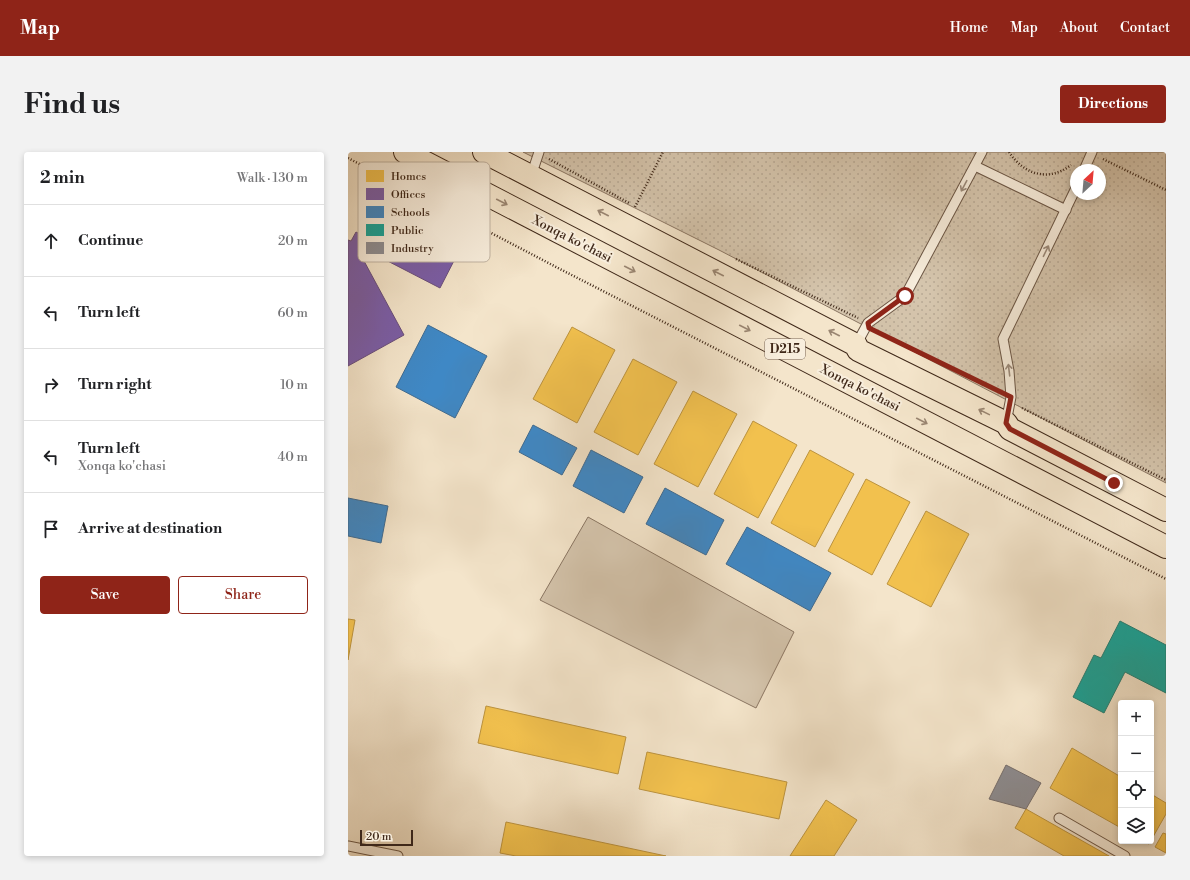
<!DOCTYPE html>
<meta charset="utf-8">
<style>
:root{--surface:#fff;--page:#f2f2f2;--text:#202124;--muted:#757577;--line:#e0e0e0;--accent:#8f2418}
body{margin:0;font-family:"Libre Bodoni",serif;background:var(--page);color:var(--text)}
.controls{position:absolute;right:12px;bottom:12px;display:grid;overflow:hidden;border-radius:4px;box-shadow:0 2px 6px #0003}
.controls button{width:36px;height:36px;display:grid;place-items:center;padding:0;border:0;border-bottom:1px solid var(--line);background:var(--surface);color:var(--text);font:20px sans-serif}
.compass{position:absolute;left:722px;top:12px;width:36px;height:36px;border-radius:50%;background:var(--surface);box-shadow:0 2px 6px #0003;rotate:26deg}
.scale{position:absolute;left:12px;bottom:10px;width:53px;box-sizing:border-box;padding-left:4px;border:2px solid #3f2819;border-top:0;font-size:11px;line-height:14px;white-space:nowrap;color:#3f2819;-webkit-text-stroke:3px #f8eedd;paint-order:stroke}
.stop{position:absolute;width:12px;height:12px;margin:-9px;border:3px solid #8f2418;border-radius:50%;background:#fff}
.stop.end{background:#8f2418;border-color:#fff;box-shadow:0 1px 4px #0008}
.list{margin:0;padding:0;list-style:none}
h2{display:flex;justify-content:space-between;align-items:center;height:52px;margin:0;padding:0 16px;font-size:17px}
h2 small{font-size:13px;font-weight:400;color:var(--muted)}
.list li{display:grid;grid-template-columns:26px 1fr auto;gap:12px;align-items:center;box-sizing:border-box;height:72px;padding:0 16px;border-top:1px solid var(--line)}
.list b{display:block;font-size:15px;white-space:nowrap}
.list p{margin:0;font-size:13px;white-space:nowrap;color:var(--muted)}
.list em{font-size:13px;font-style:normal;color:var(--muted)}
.actions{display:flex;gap:8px;padding:12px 16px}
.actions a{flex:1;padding:9px 0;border:1px solid var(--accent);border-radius:4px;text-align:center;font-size:14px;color:var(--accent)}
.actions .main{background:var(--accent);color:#fff}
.icon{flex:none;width:22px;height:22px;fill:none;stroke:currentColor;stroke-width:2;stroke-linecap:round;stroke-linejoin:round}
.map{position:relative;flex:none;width:818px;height:704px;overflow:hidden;border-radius:4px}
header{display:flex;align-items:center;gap:24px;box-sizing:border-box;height:56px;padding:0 20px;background:var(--accent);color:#fff}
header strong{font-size:19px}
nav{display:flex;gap:22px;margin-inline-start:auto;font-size:14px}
.intro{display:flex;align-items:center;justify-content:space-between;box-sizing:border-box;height:96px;padding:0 24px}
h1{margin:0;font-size:28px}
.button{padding:10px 18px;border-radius:4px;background:var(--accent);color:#fff;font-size:14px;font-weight:700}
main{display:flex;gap:24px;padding:0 24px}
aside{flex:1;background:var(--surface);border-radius:4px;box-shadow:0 2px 6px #0003}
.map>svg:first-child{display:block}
.park{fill:url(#park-dots);stroke:#8a7663;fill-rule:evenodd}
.garden{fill:#d5c5ad;stroke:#8a7663}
.homes{fill:#f2c14e;stroke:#bc933e}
.offices{fill:#7b5ea7;stroke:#694e7c}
.schools{fill:#3f88c5;stroke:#3f6b91}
.public{fill:#17a398;stroke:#237e72}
.industry{fill:#8d8d92;stroke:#766f6e}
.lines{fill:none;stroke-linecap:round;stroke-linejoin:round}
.service-casing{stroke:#6c5746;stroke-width:11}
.primary-casing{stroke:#3f2819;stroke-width:24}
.path{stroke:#3f2819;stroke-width:2.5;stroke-dasharray:1 2;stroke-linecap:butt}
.service{stroke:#f8eedd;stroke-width:9}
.primary{stroke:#f4e5cb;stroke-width:22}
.oneway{stroke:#9c8b7b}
.oneway2{stroke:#9a8672}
.route{stroke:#8f2418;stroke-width:5}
.labels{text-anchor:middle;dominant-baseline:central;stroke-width:4;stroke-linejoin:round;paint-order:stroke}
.shield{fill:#f8eedd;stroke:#766354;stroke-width:1}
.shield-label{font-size:12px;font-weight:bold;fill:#3f2819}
.street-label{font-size:13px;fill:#3f2819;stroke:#f8eedd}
.key{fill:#f8eedd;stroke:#c0b3a2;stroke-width:1}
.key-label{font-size:11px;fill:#3f2819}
</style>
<header>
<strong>Map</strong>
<nav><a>Home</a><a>Map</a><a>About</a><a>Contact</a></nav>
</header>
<div class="intro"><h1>Find us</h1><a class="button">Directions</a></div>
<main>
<aside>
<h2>2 min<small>Walk · 130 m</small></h2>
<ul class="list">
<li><svg class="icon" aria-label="ahead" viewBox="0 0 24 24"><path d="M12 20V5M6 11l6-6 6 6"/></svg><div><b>Continue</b></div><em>20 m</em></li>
<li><svg class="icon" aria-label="left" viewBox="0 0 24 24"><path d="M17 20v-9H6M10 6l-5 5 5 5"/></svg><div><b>Turn left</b></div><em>60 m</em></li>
<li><svg class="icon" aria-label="right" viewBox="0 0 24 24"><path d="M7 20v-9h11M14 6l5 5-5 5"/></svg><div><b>Turn right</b></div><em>10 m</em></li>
<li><svg class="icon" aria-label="left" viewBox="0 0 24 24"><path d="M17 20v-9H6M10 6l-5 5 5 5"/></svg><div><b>Turn left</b><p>Xonqa ko'chasi</p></div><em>40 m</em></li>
<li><svg class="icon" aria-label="arrive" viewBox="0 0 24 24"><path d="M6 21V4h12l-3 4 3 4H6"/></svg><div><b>Arrive at destination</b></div></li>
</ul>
<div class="actions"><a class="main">Save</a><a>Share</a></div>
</aside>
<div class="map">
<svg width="818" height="704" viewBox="0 0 818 704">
<defs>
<pattern id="park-dots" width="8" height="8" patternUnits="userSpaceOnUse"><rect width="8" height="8" fill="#d5c5ad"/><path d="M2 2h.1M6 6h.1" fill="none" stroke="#b8a994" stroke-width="1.8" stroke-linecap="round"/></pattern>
</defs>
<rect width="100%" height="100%" fill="#f4e5cb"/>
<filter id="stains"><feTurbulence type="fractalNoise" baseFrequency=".005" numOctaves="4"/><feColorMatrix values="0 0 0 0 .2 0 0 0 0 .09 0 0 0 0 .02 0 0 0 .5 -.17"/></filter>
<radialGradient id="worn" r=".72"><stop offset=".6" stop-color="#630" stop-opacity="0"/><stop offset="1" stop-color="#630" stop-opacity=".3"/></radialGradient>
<!-- park -->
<path class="park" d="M175 0H818V331L371 98ZM728 18H752V42H728Z"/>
<!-- garden -->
<polygon class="garden" points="240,365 446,480 408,556 192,448"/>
<!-- homes -->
<g class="homes">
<polygon points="224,175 267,198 229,271 185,247"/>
<polygon points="285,207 329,230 290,303 246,280"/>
<polygon points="345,239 389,262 350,335 306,312"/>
<polygon points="405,269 449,293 410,366 366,342"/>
<polygon points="462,298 506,322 467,395 423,371"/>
<polygon points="518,327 562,350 524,423 480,399"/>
<polygon points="578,359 621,382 583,455 539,432"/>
<polygon points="0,467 7,468 0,508"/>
<polygon points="138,554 278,585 270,622 130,591"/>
<polygon points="724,596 773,625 773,676 702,636"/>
<polygon points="299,600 439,630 431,667 291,637"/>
<polygon points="803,642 818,651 818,662 801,692 795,689 803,689"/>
<polygon points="478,648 509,668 486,704 442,704"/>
<polygon points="678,657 761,704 716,704 667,676"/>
<polygon points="158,670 318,704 168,704 152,701"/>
<polygon points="815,681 818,682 818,701 807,695"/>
</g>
<!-- offices -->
<polygon class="offices" points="42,63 111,99 92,136 28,103 16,109 56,183 0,214 0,88 3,89 8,80 16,84 22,72 34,79"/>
<!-- schools -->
<g class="schools">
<polygon points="80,173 139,204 107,266 48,235"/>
<polygon points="185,273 229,296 214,323 171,300"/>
<polygon points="243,298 295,325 276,361 225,334"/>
<polygon points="317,336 376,368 358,403 298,372"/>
<polygon points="0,346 40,354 33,391 0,384"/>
<polygon points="399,375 483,421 462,459 378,412"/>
</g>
<!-- public -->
<polygon class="public" points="772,469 818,493 818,541 777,520 756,561 725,545 746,503 753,506"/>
<!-- industry -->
<polygon class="industry" points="658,613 693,631 678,657 641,647"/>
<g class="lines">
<!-- service casing -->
<g class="service-casing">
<g id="service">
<polyline points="627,14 718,58"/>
<polyline points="736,18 744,0"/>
<polyline points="183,24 191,0"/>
<polyline points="508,193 520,171 557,144 634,0"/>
<polyline points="658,271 663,245 661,219 655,187 728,36"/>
<polyline points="711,666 777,704"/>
<polyline points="0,694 50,704"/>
</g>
</g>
<!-- primary casing -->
<g class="primary-casing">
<g id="primary">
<polyline points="57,0 818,395"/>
<polyline points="136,0 508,193 510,198 658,271 662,277 818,358"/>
</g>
</g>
<!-- path -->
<g class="path">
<path d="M661 0C676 23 701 30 723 13"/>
<polyline points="0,6 210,116 818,427"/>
<polyline points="201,7 281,51"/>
<polyline points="755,7 818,38"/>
<polyline points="287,55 315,0"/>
<polyline points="388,107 510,166"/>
<polyline points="531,180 650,239"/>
<polyline points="674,256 818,328"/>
</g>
<!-- service -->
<use href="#service" class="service"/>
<!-- primary -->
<use href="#primary" class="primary"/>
</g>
<!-- one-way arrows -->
<defs><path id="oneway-shaft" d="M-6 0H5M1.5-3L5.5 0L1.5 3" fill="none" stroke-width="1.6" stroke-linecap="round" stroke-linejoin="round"/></defs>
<g class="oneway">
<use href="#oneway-shaft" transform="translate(616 34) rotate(118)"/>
<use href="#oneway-shaft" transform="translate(698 99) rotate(-64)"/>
<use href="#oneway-shaft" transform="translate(661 218) rotate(-97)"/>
</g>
<g class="oneway2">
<use href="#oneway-shaft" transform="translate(154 50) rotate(27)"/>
<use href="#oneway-shaft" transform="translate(255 61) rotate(-153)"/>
<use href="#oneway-shaft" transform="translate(282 117) rotate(27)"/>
<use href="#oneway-shaft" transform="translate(370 121) rotate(-153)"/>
<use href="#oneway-shaft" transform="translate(397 176) rotate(27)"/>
<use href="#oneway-shaft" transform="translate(486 181) rotate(-153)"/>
<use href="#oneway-shaft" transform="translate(636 260) rotate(-154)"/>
<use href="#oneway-shaft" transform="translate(574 269) rotate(27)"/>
</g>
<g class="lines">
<!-- route -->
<polyline class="route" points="557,144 520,171 521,176 663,245 658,271 662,277 766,331"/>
</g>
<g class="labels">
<!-- shield labels -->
<rect class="shield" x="417" y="187" width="40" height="20" rx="3"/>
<g class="shield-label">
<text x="437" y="197">D215</text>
</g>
<!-- street labels -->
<g class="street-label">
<text transform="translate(224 87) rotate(27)">Xonqa ko'chasi</text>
<text transform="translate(512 236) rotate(27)">Xonqa ko'chasi</text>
</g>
</g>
<!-- legend -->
<rect x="10" y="10" width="132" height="100" rx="6" class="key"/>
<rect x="18" y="18" width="18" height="12" fill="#f2c14e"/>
<rect x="18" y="36" width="18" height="12" fill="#7b5ea7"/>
<rect x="18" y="54" width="18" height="12" fill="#3f88c5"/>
<rect x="18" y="72" width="18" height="12" fill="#17a398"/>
<rect x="18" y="90" width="18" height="12" fill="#8d8d92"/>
<g class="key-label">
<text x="43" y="28">Homes</text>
<text x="43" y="46">Offices</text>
<text x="43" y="64">Schools</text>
<text x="43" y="82">Public</text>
<text x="43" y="100">Industry</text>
</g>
<rect width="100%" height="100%" filter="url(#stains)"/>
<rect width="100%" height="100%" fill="url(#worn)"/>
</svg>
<div class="controls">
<button>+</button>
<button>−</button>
<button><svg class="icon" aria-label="locate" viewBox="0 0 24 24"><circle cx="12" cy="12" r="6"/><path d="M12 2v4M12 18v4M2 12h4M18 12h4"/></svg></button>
<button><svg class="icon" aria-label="layers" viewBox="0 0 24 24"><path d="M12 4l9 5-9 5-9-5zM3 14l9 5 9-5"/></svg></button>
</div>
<svg class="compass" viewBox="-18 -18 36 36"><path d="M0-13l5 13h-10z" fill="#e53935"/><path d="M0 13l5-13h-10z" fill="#757577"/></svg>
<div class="scale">20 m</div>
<div class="stop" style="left:557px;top:144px"></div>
<div class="stop end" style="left:766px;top:331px"></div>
</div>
</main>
